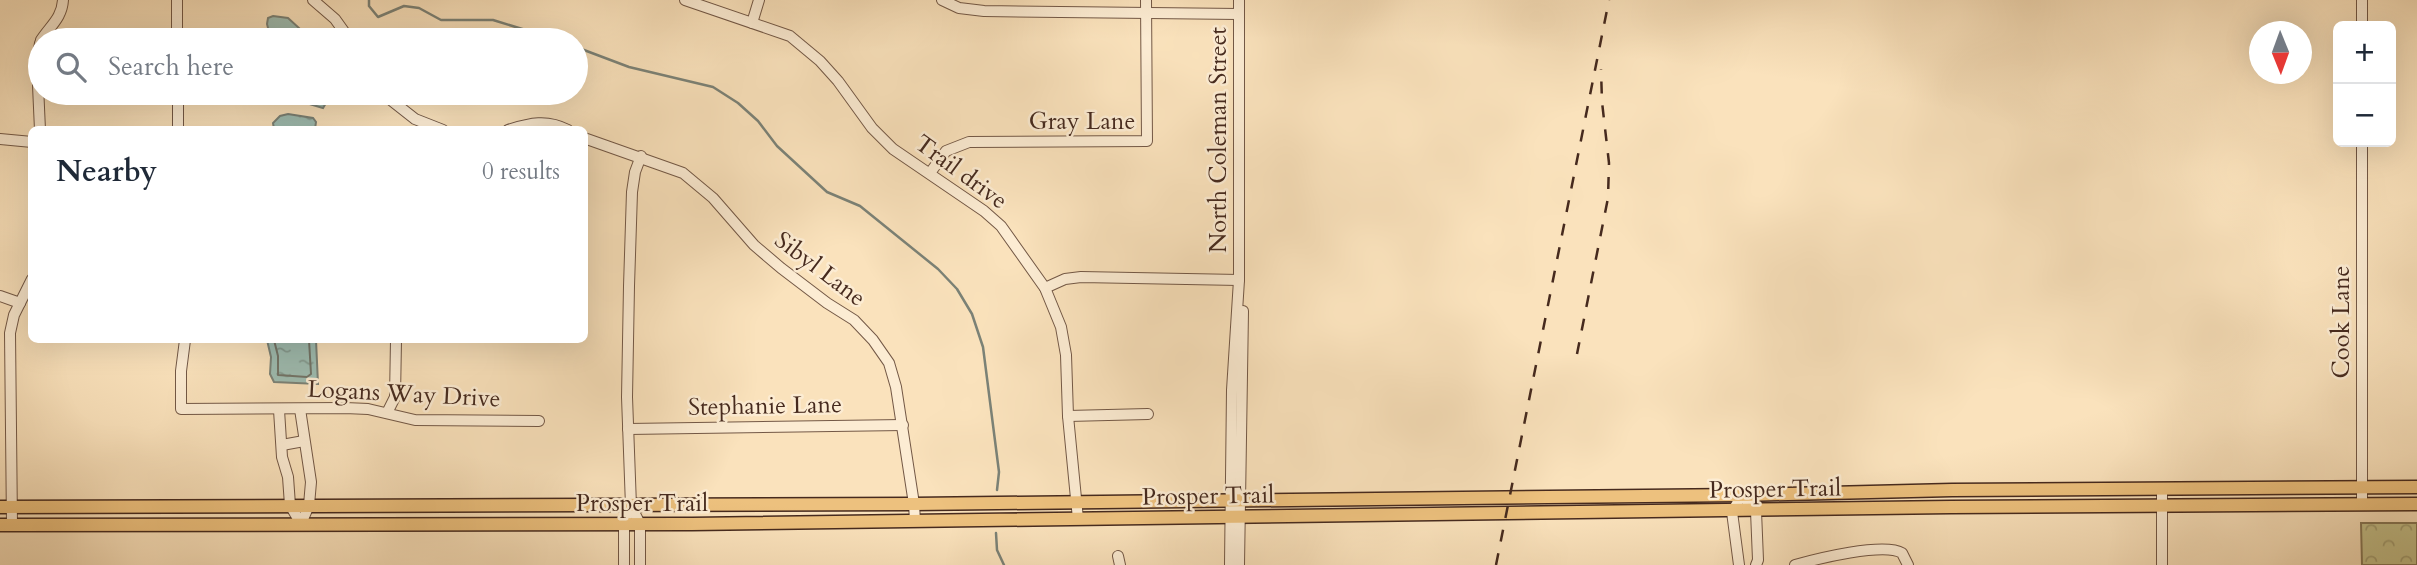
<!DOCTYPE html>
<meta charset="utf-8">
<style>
:root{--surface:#fff;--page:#f2f2f3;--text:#1f2937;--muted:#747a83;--line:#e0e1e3}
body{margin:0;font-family:Cardo,serif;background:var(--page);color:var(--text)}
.controls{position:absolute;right:21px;top:21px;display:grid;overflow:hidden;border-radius:10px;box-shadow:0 7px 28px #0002}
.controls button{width:63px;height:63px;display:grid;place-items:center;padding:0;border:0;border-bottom:2px solid var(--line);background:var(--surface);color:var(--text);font:35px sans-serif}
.compass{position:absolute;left:2249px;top:21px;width:63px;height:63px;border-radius:50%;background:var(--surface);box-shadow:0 7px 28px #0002;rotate:179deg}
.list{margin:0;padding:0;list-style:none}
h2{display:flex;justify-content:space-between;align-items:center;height:91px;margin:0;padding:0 28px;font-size:30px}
h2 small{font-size:23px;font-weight:400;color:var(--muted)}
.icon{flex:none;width:38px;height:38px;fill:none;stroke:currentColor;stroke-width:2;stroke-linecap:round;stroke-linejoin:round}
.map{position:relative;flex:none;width:2417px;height:565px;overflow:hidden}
.search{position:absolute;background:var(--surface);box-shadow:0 7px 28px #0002;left:28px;top:28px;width:560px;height:77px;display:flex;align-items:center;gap:18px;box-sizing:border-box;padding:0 24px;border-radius:38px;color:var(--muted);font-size:26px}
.panel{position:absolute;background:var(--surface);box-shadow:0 7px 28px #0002;left:28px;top:126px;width:560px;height:217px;border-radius:10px}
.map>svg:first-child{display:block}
.forest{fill:url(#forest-crowns);stroke:#857655;stroke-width:2}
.water{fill:url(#water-ripples);stroke:#7b8277;stroke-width:2}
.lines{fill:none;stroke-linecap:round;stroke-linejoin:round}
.shore{stroke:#727468;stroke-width:2}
.stream{stroke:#7b8277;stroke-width:2.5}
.minor-casing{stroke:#735846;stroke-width:12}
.major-casing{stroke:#462a1e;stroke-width:15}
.minor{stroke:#fcecd3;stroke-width:10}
.major{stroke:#edc17e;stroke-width:12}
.rail{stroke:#462a1e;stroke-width:2.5;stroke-dasharray:12 12;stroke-linecap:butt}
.labels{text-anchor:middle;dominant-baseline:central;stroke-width:5;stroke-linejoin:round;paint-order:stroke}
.street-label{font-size:24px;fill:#462a1e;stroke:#fcecd3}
</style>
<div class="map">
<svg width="2417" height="565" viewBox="0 0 2417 565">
<defs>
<pattern id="forest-crowns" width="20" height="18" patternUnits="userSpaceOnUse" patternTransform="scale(1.75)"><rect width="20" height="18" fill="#c4c28c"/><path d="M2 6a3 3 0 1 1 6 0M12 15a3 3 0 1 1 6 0" fill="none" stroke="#a19e72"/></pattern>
<pattern id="water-ripples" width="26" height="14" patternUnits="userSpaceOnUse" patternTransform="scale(1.75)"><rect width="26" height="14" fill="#9ebdb2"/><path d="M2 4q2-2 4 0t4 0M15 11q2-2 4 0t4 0" fill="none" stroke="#839a90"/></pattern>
</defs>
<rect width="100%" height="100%" fill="#fae2bc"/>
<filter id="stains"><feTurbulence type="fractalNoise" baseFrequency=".00286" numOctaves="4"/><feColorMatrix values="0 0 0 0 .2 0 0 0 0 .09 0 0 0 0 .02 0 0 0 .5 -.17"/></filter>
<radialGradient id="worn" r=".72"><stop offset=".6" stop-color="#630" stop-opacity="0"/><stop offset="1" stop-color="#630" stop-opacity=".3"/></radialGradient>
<!-- forest -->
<polygon class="forest" points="2361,523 2417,523 2417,565 2362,565"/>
<!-- water -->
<g class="water">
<polygon points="273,16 288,18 300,29 316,35 318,40 271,40 267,24 268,18"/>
<polygon points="277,93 332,93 323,108 296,100 282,101"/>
<polygon points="288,114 313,118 316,122 315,129 274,129 273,123 280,116"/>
<polygon points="267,340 316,340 318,384 274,382 270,374 271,357"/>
</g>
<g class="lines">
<!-- shore -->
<polyline class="shore" points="274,340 278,356 278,375 307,377 311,374 309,340"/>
<!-- stream -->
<g class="stream">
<polyline points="369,0 369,6 378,17 404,6 419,8 441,20 493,20 558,40"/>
<polyline points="576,47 629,67 713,87 738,103 758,121 777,146 827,192 860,206 938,269 957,289 972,314 983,347 999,472 997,490"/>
<polyline points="996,533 997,550 1004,565"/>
</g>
<!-- minor casing -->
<g class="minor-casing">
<g id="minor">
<polyline points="177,0 177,40"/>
<polyline points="313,0 335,19 350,40"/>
<polyline points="685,0 790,36 820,61 838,81 872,128 893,149 984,211 1001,226 1045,288 1061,327 1066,355 1068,416 1078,519"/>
<polyline points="942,0 959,8 984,11 1239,14"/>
<polyline points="752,23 759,0"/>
<polyline points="2362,26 2362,0"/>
<path d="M41 40C50 26 62 18 63 0"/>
<polyline points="178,93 178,130"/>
<polyline points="382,93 415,119 443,130"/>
<polyline points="40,130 37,63 40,43"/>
<path d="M508 130C530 123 547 119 568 130"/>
<polyline points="584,138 683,173 713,198 754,245 781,268 827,303 854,320 873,340 889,363 896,387 914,504 915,521"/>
<polyline points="0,139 32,142"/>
<polyline points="2362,142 2362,503"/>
<polyline points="930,173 946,151 969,142 1147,141 1146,0"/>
<polyline points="1045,288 1065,279 1081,277 1239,280"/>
<polyline points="0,296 20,303"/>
<polyline points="185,340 181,371 181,409 345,408 368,409 415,420 539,421"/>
<polyline points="300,409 311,482 309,505 301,524"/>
<polyline points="279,410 282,457 288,477 290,505 301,524"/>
<polyline points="387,413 395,397 396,340"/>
<polyline points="1068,416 1148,414"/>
<polyline points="628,429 903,425"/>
<polyline points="282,445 304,441"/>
<polyline points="2162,490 2162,565"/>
<polyline points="631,506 640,524 640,565"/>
<polyline points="12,525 10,333 14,315 32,279"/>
<polyline points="1118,556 1120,565"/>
<polyline points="624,565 624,524 631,506 627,397 629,286 632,192 635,172 641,156"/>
<polyline points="1230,565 1232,390 1239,280 1239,0"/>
<polyline points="1239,565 1243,311"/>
<polyline points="1739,565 1732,512 1742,495 1756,511 1758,560 1756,565"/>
<path d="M1795 565C1816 559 1884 542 1902 553L1908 565"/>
</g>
</g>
<!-- major casing -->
<g class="major-casing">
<g id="major">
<polyline points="0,507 914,504 1742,495 1952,490 2417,487"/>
<polyline points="0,525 692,524 1951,507 2417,504"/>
</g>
</g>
<!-- minor -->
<use href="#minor" class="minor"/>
<!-- major -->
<use href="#major" class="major"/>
<!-- rail -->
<g class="rail">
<polyline points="1577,354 1608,198 1609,163 1602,102 1601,69"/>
<polyline points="1496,565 1609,0"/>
</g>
</g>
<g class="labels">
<!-- street labels -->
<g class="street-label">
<text x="1082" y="121">Gray Lane</text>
<text transform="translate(1218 140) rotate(-90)">North Coleman Street</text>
<text transform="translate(961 172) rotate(36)">Trail drive</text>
<text transform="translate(820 269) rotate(37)">Sibyl Lane</text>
<text transform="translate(2341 322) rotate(-90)">Cook Lane</text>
<text transform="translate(404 394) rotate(3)">Logans Way Drive</text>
<text transform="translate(765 406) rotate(-1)">Stephanie Lane</text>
<text transform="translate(1775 489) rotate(-1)">Prosper Trail</text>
<text transform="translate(1208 496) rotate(-1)">Prosper Trail</text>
<text x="642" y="503">Prosper Trail</text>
</g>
</g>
<rect width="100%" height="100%" filter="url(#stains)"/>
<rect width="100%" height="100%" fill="url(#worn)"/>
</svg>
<div class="controls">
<button>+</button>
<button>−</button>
</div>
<svg class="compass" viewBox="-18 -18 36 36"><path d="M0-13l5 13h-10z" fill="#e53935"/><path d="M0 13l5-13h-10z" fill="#747a83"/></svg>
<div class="search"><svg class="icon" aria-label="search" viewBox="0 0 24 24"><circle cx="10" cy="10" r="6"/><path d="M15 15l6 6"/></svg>Search here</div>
<section class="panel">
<h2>Nearby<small>0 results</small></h2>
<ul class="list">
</ul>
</section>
</div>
